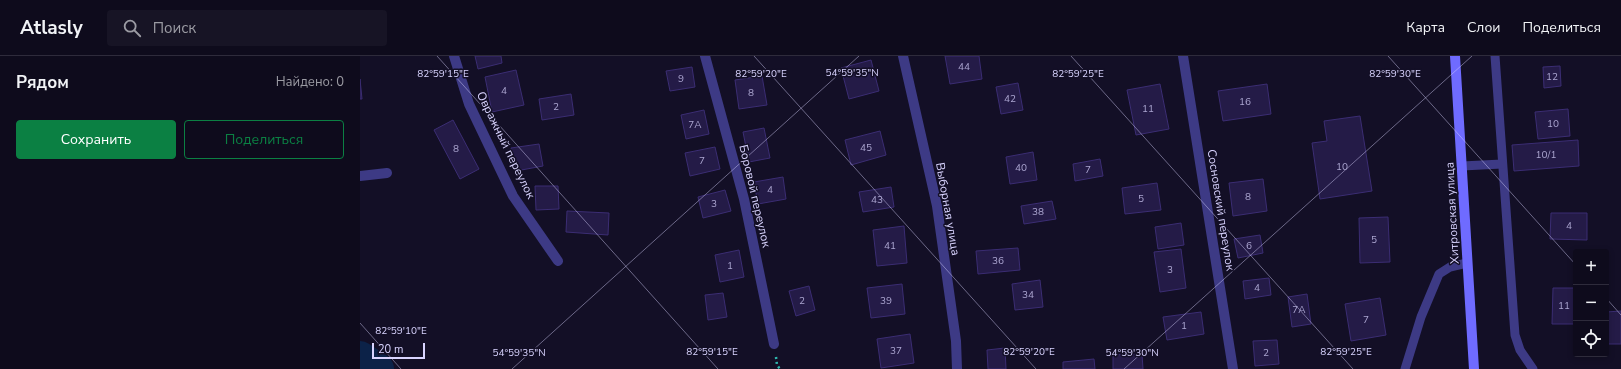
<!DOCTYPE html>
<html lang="ru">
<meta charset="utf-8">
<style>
:root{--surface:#0e0b1c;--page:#171425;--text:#f1f3f6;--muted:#9b9ba3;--line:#2e2b3b;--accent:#0b8043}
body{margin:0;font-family:"Nunito Sans",sans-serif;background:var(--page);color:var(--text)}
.controls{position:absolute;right:12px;bottom:12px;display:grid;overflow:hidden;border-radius:4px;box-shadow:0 2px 6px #0003}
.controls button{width:36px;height:36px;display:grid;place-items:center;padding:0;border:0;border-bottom:1px solid var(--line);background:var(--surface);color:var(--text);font:20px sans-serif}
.scale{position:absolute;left:12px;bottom:10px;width:53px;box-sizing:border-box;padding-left:4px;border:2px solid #d9d4ff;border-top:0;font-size:11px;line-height:14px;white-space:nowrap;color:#d9d4ff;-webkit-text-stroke:3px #130f26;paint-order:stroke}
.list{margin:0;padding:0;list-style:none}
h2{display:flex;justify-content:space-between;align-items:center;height:52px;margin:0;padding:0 16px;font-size:17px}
h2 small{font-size:13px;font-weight:400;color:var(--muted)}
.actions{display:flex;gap:8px;padding:12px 16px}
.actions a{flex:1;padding:9px 0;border:1px solid var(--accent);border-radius:4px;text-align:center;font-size:14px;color:var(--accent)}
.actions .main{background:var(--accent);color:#fff}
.icon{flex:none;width:22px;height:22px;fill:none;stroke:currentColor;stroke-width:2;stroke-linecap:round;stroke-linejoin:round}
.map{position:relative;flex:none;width:1261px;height:313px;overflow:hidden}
header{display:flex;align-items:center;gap:24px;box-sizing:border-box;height:56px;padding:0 20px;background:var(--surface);border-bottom:1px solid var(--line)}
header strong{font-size:19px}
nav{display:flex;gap:22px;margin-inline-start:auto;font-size:14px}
.search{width:280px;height:36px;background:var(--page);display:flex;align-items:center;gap:10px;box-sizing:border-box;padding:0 14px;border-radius:4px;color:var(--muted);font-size:15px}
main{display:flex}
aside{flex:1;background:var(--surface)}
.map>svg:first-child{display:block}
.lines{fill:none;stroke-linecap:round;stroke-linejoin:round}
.river{stroke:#0c2248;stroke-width:32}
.building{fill:#241b47;stroke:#3b2d73}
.path{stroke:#2fb8b0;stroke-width:2.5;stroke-dasharray:2 3;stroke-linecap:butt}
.service{stroke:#3d3a85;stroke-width:9}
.minor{stroke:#3d3a85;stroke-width:10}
.secondary{stroke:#6f6bff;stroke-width:10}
.ticks{fill:none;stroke:#d9d4ff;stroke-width:1;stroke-opacity:0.45}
.labels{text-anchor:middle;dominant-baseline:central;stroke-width:3;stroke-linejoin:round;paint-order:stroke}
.number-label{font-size:10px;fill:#aca6d1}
.street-label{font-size:12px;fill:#d9d4ff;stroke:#130f26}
.ticks-label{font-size:10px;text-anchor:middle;fill:#d9d4ff;stroke:#130f26;stroke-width:3;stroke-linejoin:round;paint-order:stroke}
</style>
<header>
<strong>Atlasly</strong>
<div class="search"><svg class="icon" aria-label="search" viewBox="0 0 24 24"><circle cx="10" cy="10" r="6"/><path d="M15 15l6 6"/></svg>Поиск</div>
<nav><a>Карта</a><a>Слои</a><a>Поделиться</a></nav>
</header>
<main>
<aside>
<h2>Рядом<small>Найдено: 0</small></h2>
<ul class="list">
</ul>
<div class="actions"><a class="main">Сохранить</a><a>Поделиться</a></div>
</aside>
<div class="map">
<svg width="1261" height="313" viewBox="0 0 1261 313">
<rect width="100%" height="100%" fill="#130f26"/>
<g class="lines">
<!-- river -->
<polyline class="river" points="0,301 18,313"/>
</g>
<!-- building -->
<g class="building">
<polygon points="115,0 141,0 142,7 118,13"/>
<polygon points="585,0 619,0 622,23 590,28"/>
<polygon points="511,4 519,35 489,43 481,12"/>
<polygon points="1200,10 1201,30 1184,32 1183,11"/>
<polygon points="332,11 335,31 310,35 306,15"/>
<polygon points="156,14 164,49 132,56 125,21"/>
<polygon points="402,20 407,49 379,53 375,24"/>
<polygon points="0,23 2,43 0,43"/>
<polygon points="658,27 663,54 641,58 636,31"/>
<polygon points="800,28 809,73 776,79 767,34"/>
<polygon points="907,28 911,58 863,65 858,35"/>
<polygon points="211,38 214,59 182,64 179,43"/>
<polygon points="1208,53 1210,80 1178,83 1175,56"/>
<polygon points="344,54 349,78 326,83 321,59"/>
<polygon points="1000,60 1012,135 960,143 952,87 967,85 964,65"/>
<polygon points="93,64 119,113 100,123 74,74"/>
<polygon points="404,72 410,102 389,106 383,76"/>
<polygon points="520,75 526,99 491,109 485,84"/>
<polygon points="1218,84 1219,110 1154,115 1152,89"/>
<polygon points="179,88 183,110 156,115 151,92"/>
<polygon points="355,91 360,113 330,120 325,97"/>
<polygon points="673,96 677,124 650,128 646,101"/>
<polygon points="740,103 743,120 715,125 713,108"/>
<polygon points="423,121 426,143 398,148 394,126"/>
<polygon points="903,123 907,155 873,160 869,127"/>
<polygon points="797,127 801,154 765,158 762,132"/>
<polygon points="175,130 198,130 199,153 176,154"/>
<polygon points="531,131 534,151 503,156 499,136"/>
<polygon points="365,134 371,155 343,162 338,141"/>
<polygon points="692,145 696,163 664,168 661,150"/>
<polygon points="207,155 249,157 248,179 206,176"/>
<polygon points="1191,157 1227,157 1227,184 1190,183"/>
<polygon points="1028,161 1030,206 1000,207 999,162"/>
<polygon points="821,167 824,189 798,193 795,171"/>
<polygon points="544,170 547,207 517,210 513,174"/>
<polygon points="900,179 903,197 878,202 874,183"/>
<polygon points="658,192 660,214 618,218 616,195"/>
<polygon points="821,193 826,232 800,236 794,196"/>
<polygon points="379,194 384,221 360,226 355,199"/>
<polygon points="909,222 911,239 885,243 883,225"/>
<polygon points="680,224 683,251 655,254 652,228"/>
<polygon points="542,228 545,258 511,262 507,232"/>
<polygon points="449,230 455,254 436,260 429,235"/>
<polygon points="1193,232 1216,232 1216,268 1192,268"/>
<polygon points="363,237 367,261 348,264 345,239"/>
<polygon points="947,238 951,268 932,271 928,241"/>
<polygon points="1020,242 1026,279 991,285 985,248"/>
<polygon points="1261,255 1261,288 1246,288 1246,256"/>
<polygon points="841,256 844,278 807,284 803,261"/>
<polygon points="550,278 554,307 521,312 517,283"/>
<polygon points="917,284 919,308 895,310 893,285"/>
<polygon points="645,292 646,313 628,313 627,294"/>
<polygon points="782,298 783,313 753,313 753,299"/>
<polygon points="734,303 735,313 703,313 703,306"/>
</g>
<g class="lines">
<!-- path -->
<polyline class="path" points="416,301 417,309 420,313"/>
<!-- service -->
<g class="service">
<polyline points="1135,0 1155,279 1160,294 1173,313"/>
<polyline points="1102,110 1142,108"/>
<polyline points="1045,313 1061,261 1079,218 1090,211 1107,207"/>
</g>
<!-- minor -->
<g class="minor">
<polyline points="94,0 109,48 153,140 198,205"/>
<polyline points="345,0 384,143 414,288"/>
<polyline points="543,0 577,150 596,285 597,313"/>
<polyline points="823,0 873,313"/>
<polyline points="0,120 27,117"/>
</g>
<!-- secondary -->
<polyline class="secondary" points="1095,0 1114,313"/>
</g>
<!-- ticks -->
<path class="ticks" d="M77 0 358 313M394 0 676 313M711 0 993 313M1028 0 1216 209M1246 242 1261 259M0 267 41 313M152 313 499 0M764 313 1112 0"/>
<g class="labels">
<!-- number labels -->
<g class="number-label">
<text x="604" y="11">44</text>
<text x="1192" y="21">12</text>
<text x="321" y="23">9</text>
<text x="144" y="35">4</text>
<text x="391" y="37">8</text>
<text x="650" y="43">42</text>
<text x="885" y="46">16</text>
<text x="196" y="51">2</text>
<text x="788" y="53">11</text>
<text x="1193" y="68">10</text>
<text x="335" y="69">7А</text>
<text x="506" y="92">45</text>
<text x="96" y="93">8</text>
<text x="1186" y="99">10/1</text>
<text x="342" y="105">7</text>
<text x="982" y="111">10</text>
<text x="661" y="112">40</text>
<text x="728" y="114">7</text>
<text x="410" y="134">4</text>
<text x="888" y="141">8</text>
<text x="781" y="143">5</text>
<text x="517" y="144">43</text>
<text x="354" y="148">3</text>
<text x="678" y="156">38</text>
<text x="1209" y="170">4</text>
<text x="1014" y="184">5</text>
<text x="530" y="190">41</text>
<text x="889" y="190">6</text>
<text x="638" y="205">36</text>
<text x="370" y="210">1</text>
<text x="810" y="214">3</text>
<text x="897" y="232">4</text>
<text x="668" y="239">34</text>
<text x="442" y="245">2</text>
<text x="526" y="245">39</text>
<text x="1204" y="250">11</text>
<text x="939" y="254">7А</text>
<text x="1006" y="264">7</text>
<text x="824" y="270">1</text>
<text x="536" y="295">37</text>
<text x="906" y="297">2</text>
</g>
<!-- street labels -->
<g class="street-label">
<text transform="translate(146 89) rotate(64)">Овражный переулок</text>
<text transform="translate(395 140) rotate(77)">Боровой переулок</text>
<text transform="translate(588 153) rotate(80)">Выборная улица</text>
<text transform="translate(861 154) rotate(81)">Сосновский переулок</text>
<text transform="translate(1092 157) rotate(-93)">Хитровская улица</text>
</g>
</g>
<g class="ticks-label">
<text x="492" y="20">54°59'35"N</text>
<text x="83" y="21">82°59'15"E</text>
<text x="401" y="21">82°59'20"E</text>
<text x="718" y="21">82°59'25"E</text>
<text x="1035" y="21">82°59'30"E</text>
<text x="41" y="278">82°59'10"E</text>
<text x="352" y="299">82°59'15"E</text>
<text x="669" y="299">82°59'20"E</text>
<text x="986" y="299">82°59'25"E</text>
<text x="159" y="300">54°59'35"N</text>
<text x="772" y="300">54°59'30"N</text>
</g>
</svg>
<div class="controls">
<button>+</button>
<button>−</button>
<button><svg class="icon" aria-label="locate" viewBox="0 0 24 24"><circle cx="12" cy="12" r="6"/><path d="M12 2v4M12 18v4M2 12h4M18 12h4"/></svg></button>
</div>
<div class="scale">20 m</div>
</div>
</main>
